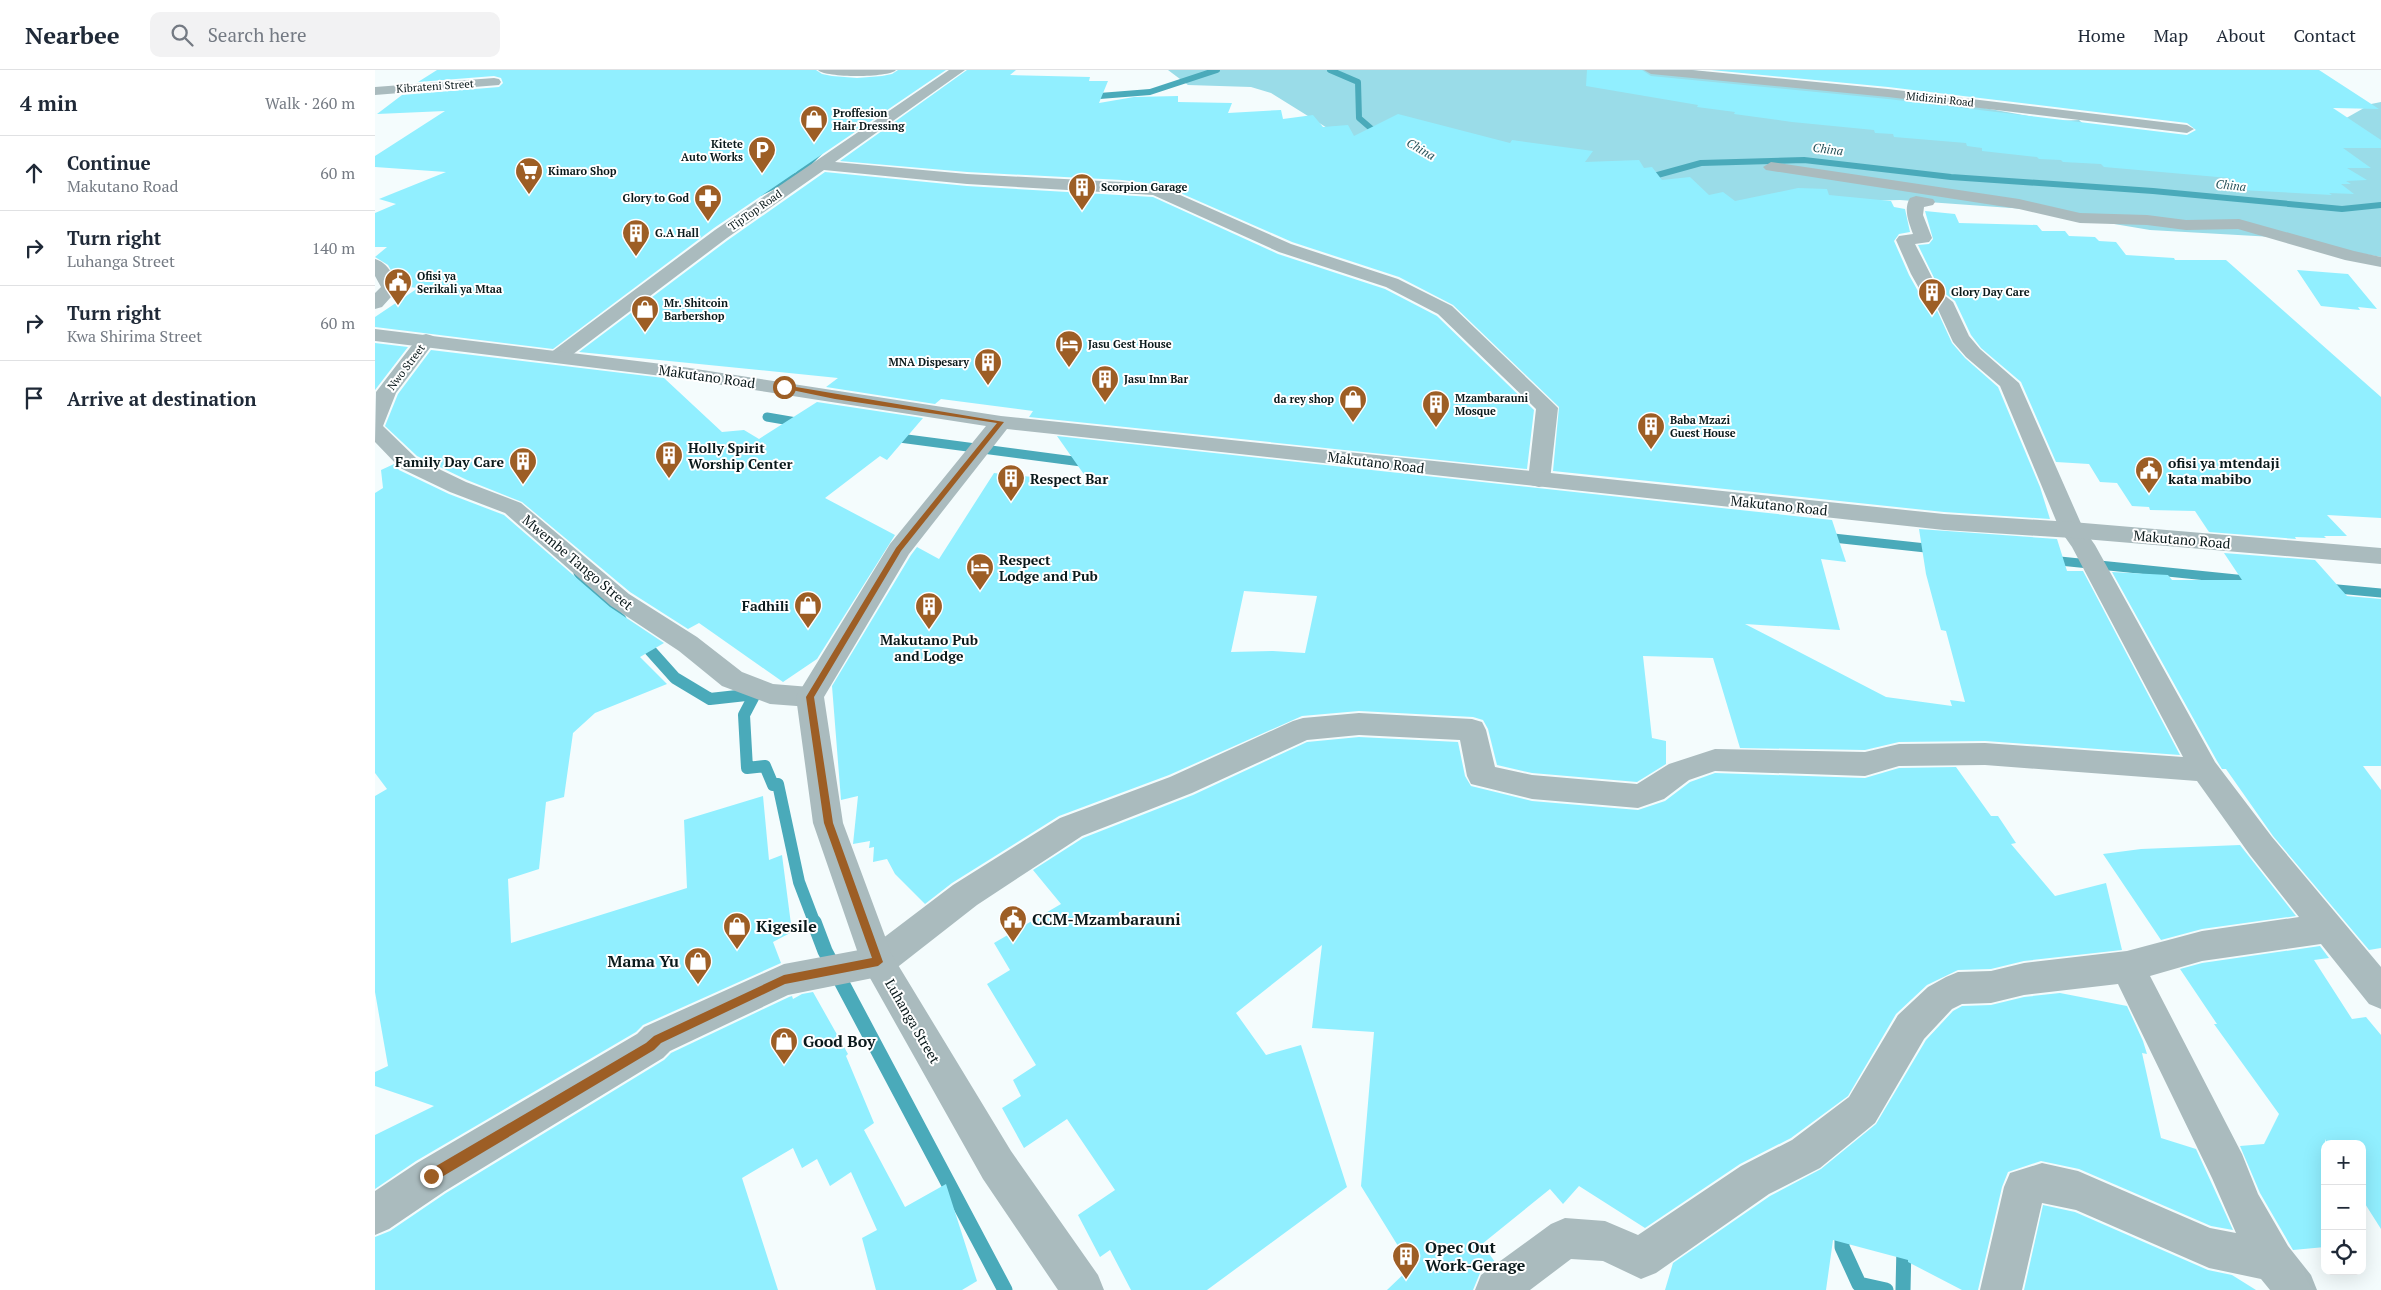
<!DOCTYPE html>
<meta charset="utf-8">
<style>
:root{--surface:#fff;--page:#f2f2f3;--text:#1f2937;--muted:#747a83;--line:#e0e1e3}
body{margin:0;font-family:"PT Serif",serif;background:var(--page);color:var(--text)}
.controls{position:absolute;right:15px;bottom:15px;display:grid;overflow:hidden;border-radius:10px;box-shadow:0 5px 20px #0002}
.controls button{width:45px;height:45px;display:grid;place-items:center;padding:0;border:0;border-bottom:1px solid var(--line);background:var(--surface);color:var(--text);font:25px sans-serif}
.stop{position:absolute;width:15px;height:15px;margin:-11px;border:4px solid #9d5e25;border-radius:50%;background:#fff}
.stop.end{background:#9d5e25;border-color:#fff;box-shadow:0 1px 5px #0008}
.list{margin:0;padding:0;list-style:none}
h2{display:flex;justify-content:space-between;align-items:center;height:65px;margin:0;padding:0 20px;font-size:21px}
h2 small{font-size:16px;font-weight:400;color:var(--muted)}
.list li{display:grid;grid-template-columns:32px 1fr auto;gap:15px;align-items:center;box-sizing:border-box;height:75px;padding:0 20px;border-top:1px solid var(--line)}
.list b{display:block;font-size:19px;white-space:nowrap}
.list p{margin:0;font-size:16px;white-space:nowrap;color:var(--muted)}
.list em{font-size:16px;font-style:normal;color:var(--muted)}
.icon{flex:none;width:28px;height:28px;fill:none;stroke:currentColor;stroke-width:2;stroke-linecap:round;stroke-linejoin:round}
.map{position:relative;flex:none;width:2006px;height:1220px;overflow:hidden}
header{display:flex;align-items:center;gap:30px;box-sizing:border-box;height:70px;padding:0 25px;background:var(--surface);border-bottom:1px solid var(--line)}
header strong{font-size:24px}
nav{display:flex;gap:28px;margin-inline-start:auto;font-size:18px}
.search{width:350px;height:45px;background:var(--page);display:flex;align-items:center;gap:12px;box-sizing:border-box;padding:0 18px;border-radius:10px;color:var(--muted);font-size:19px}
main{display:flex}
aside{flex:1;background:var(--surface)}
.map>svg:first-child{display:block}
.green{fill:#9adce8}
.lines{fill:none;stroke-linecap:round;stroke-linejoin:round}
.stream-far3{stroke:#4aaaba;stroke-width:6}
.stream-far2{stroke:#4aaaba;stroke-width:9}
.stream-far1{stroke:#4aaaba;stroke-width:12}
.stream{stroke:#4aaaba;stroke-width:15}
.building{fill:#91efff;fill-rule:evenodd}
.minor{fill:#aabbbe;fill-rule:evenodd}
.tertiary{fill:#aabbbe;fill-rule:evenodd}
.route{fill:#9d5e25}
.labels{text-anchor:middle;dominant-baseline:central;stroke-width:4;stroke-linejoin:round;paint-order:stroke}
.far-street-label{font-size:11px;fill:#0a191b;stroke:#fff}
.far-poi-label{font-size:11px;font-weight:bold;fill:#0a191b;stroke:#fff;text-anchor:start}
.far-water-label{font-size:12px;font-style:italic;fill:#275259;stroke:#fff}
.street-label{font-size:14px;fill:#0a191b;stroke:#fff}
.poi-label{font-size:14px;font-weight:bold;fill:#0a191b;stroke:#fff;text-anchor:start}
.near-poi-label{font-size:16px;font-weight:bold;fill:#0a191b;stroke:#fff;text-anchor:start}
</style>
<header>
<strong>Nearbee</strong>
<div class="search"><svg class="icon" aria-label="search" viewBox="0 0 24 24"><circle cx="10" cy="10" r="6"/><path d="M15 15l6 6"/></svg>Search here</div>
<nav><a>Home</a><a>Map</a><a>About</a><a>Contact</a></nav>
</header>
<main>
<aside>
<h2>4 min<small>Walk · 260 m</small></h2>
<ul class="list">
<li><svg class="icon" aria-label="ahead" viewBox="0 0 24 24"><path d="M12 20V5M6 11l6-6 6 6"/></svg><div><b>Continue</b><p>Makutano Road</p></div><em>60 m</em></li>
<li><svg class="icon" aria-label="right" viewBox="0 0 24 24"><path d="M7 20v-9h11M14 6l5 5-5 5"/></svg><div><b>Turn right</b><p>Luhanga Street</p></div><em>140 m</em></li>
<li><svg class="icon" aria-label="right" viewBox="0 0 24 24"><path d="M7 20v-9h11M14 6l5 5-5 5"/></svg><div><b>Turn right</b><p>Kwa Shirima Street</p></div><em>60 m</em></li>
<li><svg class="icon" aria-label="arrive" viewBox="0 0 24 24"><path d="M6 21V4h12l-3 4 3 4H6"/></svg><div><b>Arrive at destination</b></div></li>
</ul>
</aside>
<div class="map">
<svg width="2006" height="1220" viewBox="0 0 2006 1220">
<rect width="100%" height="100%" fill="#f4fcfd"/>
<!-- green -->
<polygon class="green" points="793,0 1315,0 1571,31 1681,51 1704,50 1725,70 1936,68 1996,34 2006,32 2006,187 1898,167 1775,160 1650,139 1525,130 1258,137 1052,120 896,23 876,17 813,15"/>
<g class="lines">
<!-- stream-far3 -->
<g class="stream-far3">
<polyline points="955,0 983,12 984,48 1006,67"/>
<polyline points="712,27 775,22 842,0"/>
<polyline points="1268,109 1326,93 1429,90 1576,107 1778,121 1967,139 2006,135"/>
<polyline points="385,123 422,105 447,80"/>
</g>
<!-- stream-far2 -->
<g class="stream-far2">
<polyline points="392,347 427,353"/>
<polyline points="517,367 714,393"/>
<polyline points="1449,467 1560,479"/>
<polyline points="1675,490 1881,511"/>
<polyline points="203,503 213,517 247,549"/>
<polyline points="1952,518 2006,523"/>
</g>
<!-- stream-far1 -->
<g class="stream-far1">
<polyline points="266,570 300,608 335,629 380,624"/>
<polyline points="380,624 369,645 372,698 390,696 398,715 403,714 424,812 440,854"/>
</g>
<!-- stream -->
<g class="stream">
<polyline points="439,852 450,881 630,1220"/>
<polyline points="1467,1157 1467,1177 1484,1214 1511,1220"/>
<polyline points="1528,1220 1529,1176 1531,1176"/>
</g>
</g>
<!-- building -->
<g class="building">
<polygon points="62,0 441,0 447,4 457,6 482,8 507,6 517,4 523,0 571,0 339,158 178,279 0,257 0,247 43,218 25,216 13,195 0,187 12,177 0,177 0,143 21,134 4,129 71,102 0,97 0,86 70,41 2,44 27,25 124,17 128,13 126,8 119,6 43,12"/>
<polygon points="592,0 641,0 635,5 715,7 714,11 733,11 724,33 759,27 803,26 803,32 857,33 853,43 906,40 908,49 938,45 948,57 973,55 979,66 1023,44 1135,73 1137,70 1218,81 1210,92 1264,90 1269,98 1277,97 1287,110 1315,107 1334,125 1348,122 1360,131 1423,118 1452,119 1454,125 1516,131 1519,137 1530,139 1535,162 1524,164 1519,171 1534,205 1548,230 1560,236 1577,273 1590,288 1623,317 1665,417 1675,449 1569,442 1178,401 1184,337 1078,235 1024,207 917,172 787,115 747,110 592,102 465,91"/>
<polygon points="1212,0 1267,0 1276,6 1513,29 1812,65 1821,60 1812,53 1513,17 1336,0 1944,0 2004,39 1958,38 2006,70 2006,78 1968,78 1996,98 1972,98 1992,110 1971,111 1976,114 1966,114 1979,124 1954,123 1957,125 1865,120 1854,108 1729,97 1726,94 1688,92 1686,90 1664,89 1662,87 1607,81 1607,78 1592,76 1591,73 1519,67 1518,64 1500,63 1499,60 1417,52 1359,44 1360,42 1322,37 1323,35 1211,16"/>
<polygon points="450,102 592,116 778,127 903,184 1010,219 1062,246 1159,340 1152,399 654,347 658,341 566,329 560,334 451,317 463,308 204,282 353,170"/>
<polygon points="1550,141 1580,144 1584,153 1662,155 1667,161 1690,161 1694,166 1720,167 1724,171 1741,172 1751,185 1799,188 1800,190 1851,190 2006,327 2006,448 1952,445 1972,466 1949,466 1951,468 1920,467 1921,469 1834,462 1820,441 1775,440 1774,437 1757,436 1742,413 1725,412 1714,394 1681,392 1646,312 1606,278 1596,265 1580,231 1565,220 1543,175 1554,174 1558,169"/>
<polygon points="1922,200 1973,204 2002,239 1983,237 1985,240 1946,236"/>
<polygon points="0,273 33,277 0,320"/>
<polygon points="56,280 289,308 347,362 369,360 384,369 442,332 548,348 512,390 505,386 450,428 520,465 442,589 408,612 324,553 313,559 255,522 147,432 92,410 42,386 10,356 23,324"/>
<path d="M682 366 1457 450 1471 492 1446 489 1465 560 1370 554 1511 627 1577 636 1575 630 1590 632 1571 561 1566 560 1551 504 1544 459 1682 469 1692 501H1708L1805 685 1610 671 1524 672 1490 680 1365 678 1338 588 1268 586 1277 668 1291 671V694L1262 712 1157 703 1122 695 1113 659 1108 650 1098 647 984 641 927 646 794 705 684 746 577 813 550 834 520 804 512 789 498 792 499 777 494 778 495 771 478 774 483 726 466 730 457 616 536 485 542 477 564 489 619 403 715 413ZM869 521 942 526 930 583 898 581 856 582Z"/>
<polygon points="19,394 24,400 74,424 129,445 235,537 289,573 265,587 292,614 220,643 198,663 189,727 171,732 164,799 133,809 136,873 312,818 309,750 388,726 394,790 407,785 417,862 398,872 406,893 268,955 261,962 41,1091 0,1119 0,1065 59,1036 0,1016 0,1002 13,996 0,922 0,726 12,719 0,703 0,423 8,418 6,400"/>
<polygon points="1849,483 1940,490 1972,526 2006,529 2006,696 1988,696 2006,720 2006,878 1994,880 1898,766 1851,699 1847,699 1842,691 1737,502 1793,505 1797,510 1867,510"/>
<polygon points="984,667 1083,672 1090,706 1096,716 1157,731 1263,740 1290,731 1315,712 1340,703 1490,708 1524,698 1581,697 1616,746 1623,746 1641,773 1636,774 1680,826 1731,813 1747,880 1649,891 1616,899 1583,900 1552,915 1521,944 1473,1026 1416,1068 1365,1094 1270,1158 1204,1116 1188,1134 1175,1119 1107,1174 1120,1192 1105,1203 1098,1220 1012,1220 1036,1197 986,1116 999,962 937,958 947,875 861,943 891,985 926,975 972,1117 832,1220 756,1220 735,1180 725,1187 703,1145 740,1120 692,1049 649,1078 627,1038 646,1026 638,1010 661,995 612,914 635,900 619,873 686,834 658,800 708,768 818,725 932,672"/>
<polygon points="1865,775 1921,846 1827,859 1786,870 1728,784 1766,779"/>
<polygon points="1945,876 1954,888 1939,890 1977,949 1991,947 2006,965 2006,1159 1987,1129 1987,1074 1952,1074 1950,1069 1950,1177 1918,1180 1885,1123 1865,1076 1889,1074 1904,1044 1839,954 1842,954 1805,899 1827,893"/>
<polygon points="438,922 473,984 471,986 499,1053 489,1060 530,1137 571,1114 602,1211 587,1220 501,1220 487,1168 502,1160 476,1102 455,1116 442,1089 427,1098 418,1078 367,1108 403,1220 0,1220 0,1167 15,1161 71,1123 289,990 296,983 414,927 417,926 418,929 427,924"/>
<polygon points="1685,923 1752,936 1768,971 1772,984 1767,983 1786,1068 1821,1079 1858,1160 1836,1156 1704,1099 1666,1091 1633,1102 1627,1117 1603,1220 1587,1220 1533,1192 1533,1190 1458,1170 1451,1220 1290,1220 1298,1193 1395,1126 1446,1099 1501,1054 1551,970 1578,941 1587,936 1616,935 1649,927"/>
<polygon points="1668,1135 1700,1142 1833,1200 1857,1205 1881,1220 1649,1220"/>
</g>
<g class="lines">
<!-- minor -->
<g class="minor">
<path d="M443 0H521C514 8 450 8 443 0Z"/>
<polygon points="574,0 590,0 460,92 592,104 747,112 787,117 916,174 1023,209 1077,236 1179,334 1183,338 1175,410 1172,415 1164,417 1156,415 1153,410 1161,339 1063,244 1011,217 904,182 778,125 592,114 449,100 352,168 189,291 182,293 175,291 172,287 175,283 340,160"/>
<polygon points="1269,0 1317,0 1513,19 1812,55 1819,59 1812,63 1513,27 1276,4"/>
<polygon points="119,8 124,9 126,12 124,15 0,25 0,17"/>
<polygon points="1396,92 1644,129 1705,143 1772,145 1811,150 1864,149 1979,181 2006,187 2006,197 1970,190 1863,159 1811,160 1772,155 1705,153 1644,139 1391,100 1388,97"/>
<path d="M1541 126 1558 129 1560 132 1558 135 1549 137 1548 145 1557 168 1554 172 1540 174 1564 221 1578 232 1594 266 1605 279 1644 313 1708 458 1720 475 1840 692 1897 767 2006 897V939L1994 934 1946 874 1827 891 1775 906 1867 1084 1883 1124 1913 1176 1936 1205 1942 1220H1895L1886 1209 1834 1198 1701 1140 1667 1133 1647 1220H1605L1629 1117 1635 1103 1667 1093 1703 1101 1835 1158 1861 1163 1837 1108 1743 914 1649 925 1616 933 1587 934 1577 939 1549 969 1500 1053 1445 1098 1394 1124 1281 1203 1266 1209 1228 1191 1196 1189 1155 1220H1100L1106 1205 1176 1154 1190 1148 1230 1151 1263 1165 1366 1096 1417 1070 1474 1027 1523 945 1553 917 1571 907 1583 902 1616 901 1649 893 1752 881 1827 861 1924 847 1875 785 1822 711 1610 695 1524 696 1490 706 1340 701 1314 710 1289 729 1263 738 1157 729 1096 714 1092 706 1085 670 984 665 932 670 817 723 707 766 602 835 515 903 503 907 413 925 295 981 288 988 70 1121 14 1159 0 1165V1121L42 1093 262 964 269 957 409 894 495 878 578 815 685 748 795 707 918 651 928 648 984 643 1097 649 1107 652 1111 660 1120 697 1157 705 1262 714 1294 694 1340 679 1490 682 1524 674 1610 673 1808 687 1697 477 1685 460 1625 316 1591 287 1578 272 1561 235 1550 229 1536 204 1521 170 1524 166 1538 164C1534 153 1528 139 1535 128Z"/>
<path d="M0 189C12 192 20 207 24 218L7 237 0 239V223L6 217 0 206Z"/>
<polygon points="51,264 58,266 61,270 21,323 8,356 41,388 91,412 146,433 254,524 322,567 367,602 398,614 435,617 445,620 449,627 445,634 435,637 395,634 347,616 304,581 236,536 130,443 75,422 25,398 0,372 1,322 44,266"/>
</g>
<!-- tertiary -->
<polygon class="tertiary" points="0,259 295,295 626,346 1569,444 1697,452 2006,478 2006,494 1697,468 1569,460 632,359 534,484 449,627 468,753 517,885 636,1081 723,1205 729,1220 683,1220 608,1109 486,892 438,753 421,627 515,474 611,356 295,307 0,271"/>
</g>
<!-- route -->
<polygon class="route" points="409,315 629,352 526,481 439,627 458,753 508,892 503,896 410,914 286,973 279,980 60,1111 56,1112 51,1111 50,1106 51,1102 271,973 279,966 409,905 497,888 449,753 431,627 521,478 622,353 460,329 407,318"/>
<!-- icons -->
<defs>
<g id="shop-pin" transform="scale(1.4375)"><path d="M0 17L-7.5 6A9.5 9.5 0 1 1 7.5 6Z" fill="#9d5e25" stroke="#fff"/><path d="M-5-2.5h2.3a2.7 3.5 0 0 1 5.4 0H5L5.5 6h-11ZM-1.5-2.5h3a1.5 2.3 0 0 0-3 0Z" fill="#fff"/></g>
<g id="parking-pin" transform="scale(1.4375)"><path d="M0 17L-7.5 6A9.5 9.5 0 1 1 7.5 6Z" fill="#9d5e25" stroke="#fff"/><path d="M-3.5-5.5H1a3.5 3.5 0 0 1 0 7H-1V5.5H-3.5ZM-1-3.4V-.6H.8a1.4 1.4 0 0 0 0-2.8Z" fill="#fff"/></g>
<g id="supermarket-pin" transform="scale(1.4375)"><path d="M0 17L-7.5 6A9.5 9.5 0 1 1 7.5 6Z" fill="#9d5e25" stroke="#fff"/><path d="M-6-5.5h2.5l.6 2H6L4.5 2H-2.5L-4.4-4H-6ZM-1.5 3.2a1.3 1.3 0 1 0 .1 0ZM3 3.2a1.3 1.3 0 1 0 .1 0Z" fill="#fff"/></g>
<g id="building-pin" transform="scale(1.4375)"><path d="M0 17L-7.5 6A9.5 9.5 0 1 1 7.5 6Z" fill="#9d5e25" stroke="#fff"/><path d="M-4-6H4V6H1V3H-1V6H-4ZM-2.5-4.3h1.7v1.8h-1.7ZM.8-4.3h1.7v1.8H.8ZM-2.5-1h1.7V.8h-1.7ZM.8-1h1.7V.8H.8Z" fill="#fff"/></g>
<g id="pharmacy-pin" transform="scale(1.4375)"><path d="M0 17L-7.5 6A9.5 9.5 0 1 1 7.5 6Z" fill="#9d5e25" stroke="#fff"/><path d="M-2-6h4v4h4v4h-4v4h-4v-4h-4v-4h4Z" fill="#fff"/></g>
<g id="civic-pin" transform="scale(1.4375)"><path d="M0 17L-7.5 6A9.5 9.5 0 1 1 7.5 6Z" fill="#9d5e25" stroke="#fff"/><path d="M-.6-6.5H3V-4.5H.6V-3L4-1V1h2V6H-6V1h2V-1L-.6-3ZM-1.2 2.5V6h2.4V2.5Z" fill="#fff"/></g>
<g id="hotel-pin" transform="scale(1.4375)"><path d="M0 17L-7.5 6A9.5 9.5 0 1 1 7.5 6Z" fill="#9d5e25" stroke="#fff"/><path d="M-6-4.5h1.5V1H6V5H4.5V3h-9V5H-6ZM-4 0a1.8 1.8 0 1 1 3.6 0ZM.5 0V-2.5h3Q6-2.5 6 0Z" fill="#fff"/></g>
</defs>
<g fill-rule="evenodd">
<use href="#shop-pin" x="439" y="49"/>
<use href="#parking-pin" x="387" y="80"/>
<use href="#supermarket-pin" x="154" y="101"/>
<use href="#building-pin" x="707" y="117"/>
<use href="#pharmacy-pin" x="333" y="128"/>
<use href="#building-pin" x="261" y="163"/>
<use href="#civic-pin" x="23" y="212"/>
<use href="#building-pin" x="1557" y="222"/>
<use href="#shop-pin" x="270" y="239"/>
<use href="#hotel-pin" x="694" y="274"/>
<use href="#building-pin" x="613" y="292"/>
<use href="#building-pin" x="730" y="309"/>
<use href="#shop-pin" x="978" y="329"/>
<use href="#building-pin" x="1061" y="334"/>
<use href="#building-pin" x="1276" y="356"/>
<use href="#building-pin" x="294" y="385"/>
<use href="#building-pin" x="148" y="391"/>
<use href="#civic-pin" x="1774" y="400"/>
<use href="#building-pin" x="636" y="408"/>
<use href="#hotel-pin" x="605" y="497"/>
<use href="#shop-pin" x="433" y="535"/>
<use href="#building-pin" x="554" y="536"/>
<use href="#civic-pin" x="638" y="849"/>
<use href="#shop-pin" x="362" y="856"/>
<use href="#shop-pin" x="323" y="891"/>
<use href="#shop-pin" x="409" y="971"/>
<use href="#building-pin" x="1031" y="1186"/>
</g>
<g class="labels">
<!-- far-street labels -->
<g class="far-street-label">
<text transform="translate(60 16) rotate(-4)">Kibrateni Street</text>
<text transform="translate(1565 29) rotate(6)">Midizini Road</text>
<text transform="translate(380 140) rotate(-35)">TipTop Road</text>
<text transform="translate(31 297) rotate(-53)">Nwo Street</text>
</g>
<!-- far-poi labels -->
<g class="far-poi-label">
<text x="458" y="43">Proffesion<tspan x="458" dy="13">Hair Dressing</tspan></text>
<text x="368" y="74" text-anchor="end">Kitete<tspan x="368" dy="13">Auto Works</tspan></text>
<text x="173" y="101">Kimaro Shop</text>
<text x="726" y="117">Scorpion Garage</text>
<text x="314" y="128" text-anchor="end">Glory to God</text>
<text x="280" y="163">G.A Hall</text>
<text x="42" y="206">Ofisi ya<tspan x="42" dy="13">Serikali ya Mtaa</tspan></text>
<text x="1576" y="222">Glory Day Care</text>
<text x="289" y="233">Mr. Shitcoin<tspan x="289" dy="13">Barbershop</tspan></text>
<text x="713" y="274">Jasu Gest House</text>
<text x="594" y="292" text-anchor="end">MNA Dispesary</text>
<text x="749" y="309">Jasu Inn Bar</text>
<text x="1080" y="328">Mzambarauni<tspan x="1080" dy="13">Mosque</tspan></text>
<text x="959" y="329" text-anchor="end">da rey shop</text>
<text x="1295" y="350">Baba Mzazi<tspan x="1295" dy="13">Guest House</tspan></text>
</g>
<!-- far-water labels -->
<g class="far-water-label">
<text transform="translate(1046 79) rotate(30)">China</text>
<text transform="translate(1453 79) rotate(7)">China</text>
<text transform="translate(1856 115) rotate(6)">China</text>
</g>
<!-- street labels -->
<g class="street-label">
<text transform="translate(332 306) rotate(8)">Makutano Road</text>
<text transform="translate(1001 392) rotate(7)">Makutano Road</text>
<text transform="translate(1404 435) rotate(6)">Makutano Road</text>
<text transform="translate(1807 469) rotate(5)">Makutano Road</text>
<text transform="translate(203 492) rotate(40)">Mwembe Tango Street</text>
<text transform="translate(538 951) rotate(60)">Luhanga Street</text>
</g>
<!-- poi labels -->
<g class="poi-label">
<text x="313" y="377">Holly Spirit<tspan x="313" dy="16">Worship Center</tspan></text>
<text x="129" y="391" text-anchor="end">Family Day Care</text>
<text x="1793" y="392">ofisi ya mtendaji<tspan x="1793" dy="16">kata mabibo</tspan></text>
<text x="655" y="408">Respect Bar</text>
<text x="624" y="489">Respect<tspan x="624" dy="16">Lodge and Pub</tspan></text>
<text x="414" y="535" text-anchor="end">Fadhili</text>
<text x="554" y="569" text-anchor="middle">Makutano Pub<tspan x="554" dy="16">and Lodge</tspan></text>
</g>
<!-- near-poi labels -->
<g class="near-poi-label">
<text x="657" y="849">CCM-Mzambarauni</text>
<text x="381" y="856">Kigesile</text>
<text x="304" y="891" text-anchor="end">Mama Yu</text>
<text x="428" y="971">Good Boy</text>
<text x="1050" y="1177">Opec Out<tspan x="1050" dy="18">Work-Gerage</tspan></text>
</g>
</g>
</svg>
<div class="controls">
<button>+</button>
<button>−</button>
<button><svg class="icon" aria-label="locate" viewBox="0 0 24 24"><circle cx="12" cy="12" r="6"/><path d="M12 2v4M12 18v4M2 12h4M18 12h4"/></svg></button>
</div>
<div class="stop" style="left:409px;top:317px"></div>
<div class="stop end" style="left:56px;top:1106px"></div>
</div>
</main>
